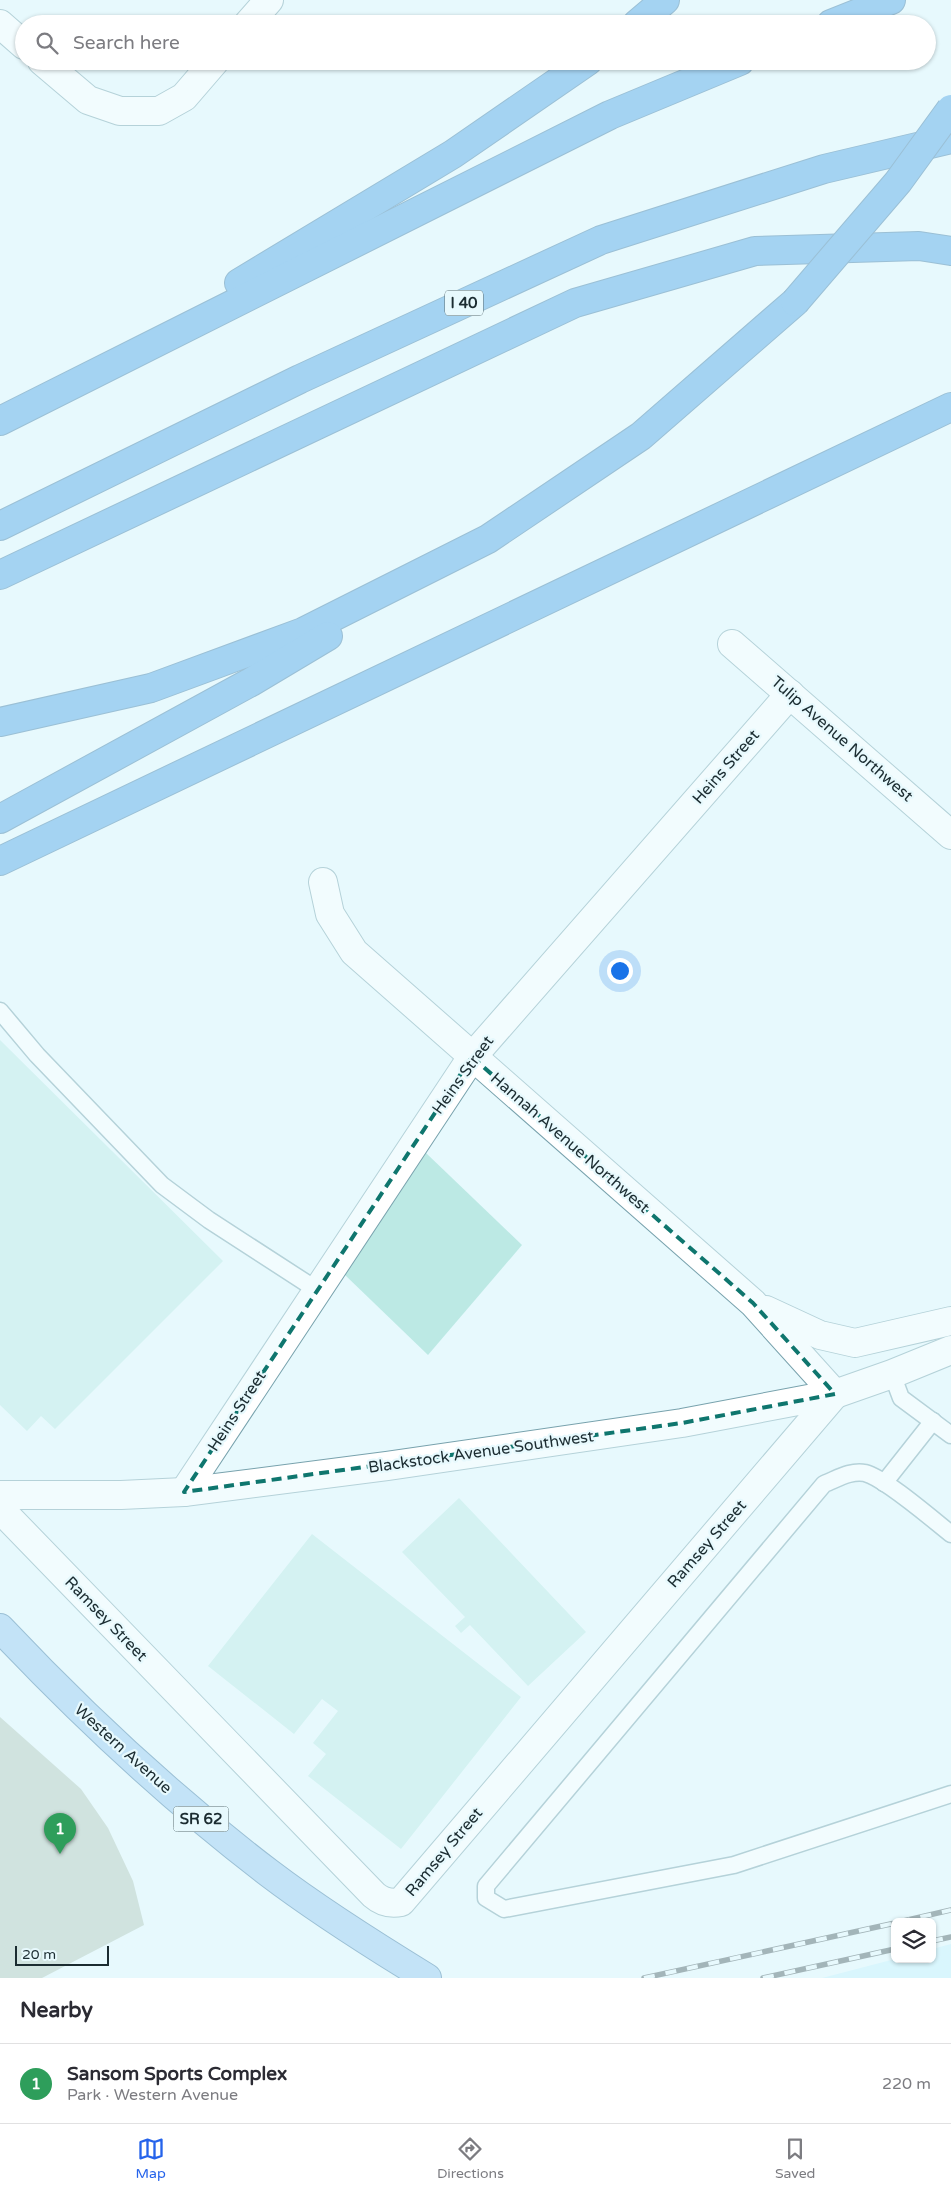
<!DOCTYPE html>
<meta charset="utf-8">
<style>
:root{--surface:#fff;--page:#f7f7f7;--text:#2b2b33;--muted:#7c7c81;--line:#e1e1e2;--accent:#2563eb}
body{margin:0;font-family:"Varela Round",sans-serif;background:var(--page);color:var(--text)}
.controls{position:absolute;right:15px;bottom:15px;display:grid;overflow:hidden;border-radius:8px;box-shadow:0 1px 4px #0004}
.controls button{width:45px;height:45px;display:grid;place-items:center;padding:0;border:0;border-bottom:1px solid var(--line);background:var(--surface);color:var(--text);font:25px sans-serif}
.scale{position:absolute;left:15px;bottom:12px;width:94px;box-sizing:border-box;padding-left:5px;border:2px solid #1b2c31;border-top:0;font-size:14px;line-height:18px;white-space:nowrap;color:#1b2c31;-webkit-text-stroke:4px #e7f9fd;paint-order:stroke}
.you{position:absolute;left:619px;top:970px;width:18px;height:18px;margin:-12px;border:4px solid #fff;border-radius:50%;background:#1a73e8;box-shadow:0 0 0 8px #1a73e833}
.badge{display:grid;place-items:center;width:32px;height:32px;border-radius:50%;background:var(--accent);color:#fff;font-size:16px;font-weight:700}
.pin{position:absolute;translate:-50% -41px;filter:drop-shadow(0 1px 2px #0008)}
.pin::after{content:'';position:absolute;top:26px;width:18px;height:15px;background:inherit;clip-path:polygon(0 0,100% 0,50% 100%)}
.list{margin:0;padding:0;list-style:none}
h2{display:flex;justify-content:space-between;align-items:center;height:65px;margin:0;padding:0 20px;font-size:21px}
h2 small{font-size:16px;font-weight:400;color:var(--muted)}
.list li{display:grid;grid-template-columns:32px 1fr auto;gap:15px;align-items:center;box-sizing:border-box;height:80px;padding:0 20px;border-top:1px solid var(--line)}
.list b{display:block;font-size:19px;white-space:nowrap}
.list p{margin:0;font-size:16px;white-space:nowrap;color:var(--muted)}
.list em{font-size:16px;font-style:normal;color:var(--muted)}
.icon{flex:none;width:28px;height:28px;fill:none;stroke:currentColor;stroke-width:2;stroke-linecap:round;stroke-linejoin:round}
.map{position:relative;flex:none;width:951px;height:1978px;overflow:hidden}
.search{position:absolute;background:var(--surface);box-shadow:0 1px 4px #0004;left:15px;right:15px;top:15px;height:55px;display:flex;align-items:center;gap:12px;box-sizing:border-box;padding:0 18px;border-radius:28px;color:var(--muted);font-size:19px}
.sheet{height:145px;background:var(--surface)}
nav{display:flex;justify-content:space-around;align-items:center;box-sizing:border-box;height:70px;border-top:1px solid var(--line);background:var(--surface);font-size:14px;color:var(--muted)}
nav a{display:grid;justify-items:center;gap:2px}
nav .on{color:var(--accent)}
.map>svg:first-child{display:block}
.built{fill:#c7f1fc}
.park{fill:#b3c8bb}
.building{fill:#bce9e4}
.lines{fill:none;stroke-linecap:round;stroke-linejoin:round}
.service-casing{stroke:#78a2ad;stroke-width:19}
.minor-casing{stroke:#78a2ad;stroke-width:30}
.tertiary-casing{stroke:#78a2ad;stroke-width:30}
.primary-casing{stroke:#3f7aa5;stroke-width:30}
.motorway-casing{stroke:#3f7aa5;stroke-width:30}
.service{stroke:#fff;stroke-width:16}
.minor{stroke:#fff;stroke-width:28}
.tertiary{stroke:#fff;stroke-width:28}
.primary{stroke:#97c8ef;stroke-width:28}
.motorway{stroke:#52a4e4;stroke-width:28}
.rail-casing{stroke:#516267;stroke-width:5.5}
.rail{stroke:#e7f9fd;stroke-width:4;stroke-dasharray:11;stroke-linecap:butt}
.motorway-bridge-casing{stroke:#3f7aa5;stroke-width:30;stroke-linecap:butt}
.motorway-bridge{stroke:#52a4e4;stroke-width:28}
.marked{fill:none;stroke:#0f766e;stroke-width:4;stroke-dasharray:10 6;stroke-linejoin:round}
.labels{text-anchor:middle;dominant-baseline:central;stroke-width:4.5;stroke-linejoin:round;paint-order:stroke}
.shield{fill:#e7f9fd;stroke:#586a6e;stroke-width:1}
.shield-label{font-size:15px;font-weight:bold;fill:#1b2c31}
.street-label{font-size:16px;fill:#1b2c31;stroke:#e7f9fd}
</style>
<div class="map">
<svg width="951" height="1978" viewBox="0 0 951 1978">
<rect width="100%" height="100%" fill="#e7f9fd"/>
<!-- built -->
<polygon class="built" points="951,1944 951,1978 822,1978 895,1959 932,1959 932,1949"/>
<!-- park -->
<polygon class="park" points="0,1717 81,1789 108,1828 133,1881 144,1925 42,1978 0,1978"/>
<!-- building -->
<g class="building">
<polygon points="0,1040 223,1261 55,1429 41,1416 27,1431 0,1405"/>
<polygon points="426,1153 522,1245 428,1355 345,1275"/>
<polygon points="459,1498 586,1632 528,1686 470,1625 461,1633 455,1626 465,1617 402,1552"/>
<polygon points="312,1534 521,1697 401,1849 308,1776 326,1754 313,1743 338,1711 322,1699 294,1734 208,1666"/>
</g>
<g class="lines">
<!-- service casing -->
<g class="service-casing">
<g id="service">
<polyline points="0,1011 37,1055 162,1185 209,1220 317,1290"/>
<polyline points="892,1374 901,1398 951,1435"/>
<polyline points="884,1483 933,1421"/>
<path d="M951 1534C932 1519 885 1478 865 1473 851 1470 837 1479 824 1484L486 1886V1898L504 1909 734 1865 951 1794"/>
</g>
</g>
<!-- minor casing -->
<g class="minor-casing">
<g id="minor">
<polyline points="0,24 24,45"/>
<polyline points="248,24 269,0"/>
<polyline points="42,61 88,100 120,111 159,111 184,97 215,61"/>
<polyline points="732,644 951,835"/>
<polyline points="766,1310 820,1335 855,1343 951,1321"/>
<polyline points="184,1492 472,1057 790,694"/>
<path d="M0 1509 374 1895C382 1902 391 1904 401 1902L835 1394 753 1303 354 952 330 914 323 882"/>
</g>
</g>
<!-- tertiary casing -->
<g class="tertiary-casing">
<polyline id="tertiary" points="0,1495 121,1495 184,1492 387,1466 682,1423 835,1394 892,1374 951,1350"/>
</g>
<!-- primary casing -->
<g class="primary-casing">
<path id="primary" d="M0 1628C84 1717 172 1799 269 1873 319 1911 373 1945 427 1978"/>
</g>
<!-- motorway casing -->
<g class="motorway-casing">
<g id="motorway">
<polyline points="637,24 665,0"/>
<polyline points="831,24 891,0"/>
<polyline points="239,283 453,154 588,61"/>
<polyline points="0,421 610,115 740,61"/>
<polyline points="0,526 300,379 601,240 824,169 951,139"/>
<polyline points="0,575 575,303 755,251 919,246 951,251"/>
<polyline points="0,722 151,688 303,632 488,539 641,436 795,302"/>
<polyline points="0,819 251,682 328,636"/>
<polyline points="0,861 951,407"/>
</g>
</g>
<!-- service -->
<use href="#service" class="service"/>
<!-- minor -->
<use href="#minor" class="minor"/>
<!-- tertiary -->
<use href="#tertiary" class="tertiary"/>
<!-- primary -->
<use href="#primary" class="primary"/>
<!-- motorway -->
<use href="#motorway" class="motorway"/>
<!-- rail casing -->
<g class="rail-casing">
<g id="rail">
<polyline points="899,1922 951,1910"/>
<polyline points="932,1941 951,1937"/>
<polyline points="644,1978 895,1923"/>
<polyline points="763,1978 895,1949"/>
</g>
</g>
<!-- rail -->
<use href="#rail" class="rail"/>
<!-- motorway-bridge casing -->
<g class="motorway-bridge-casing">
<polyline id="motorway-bridge" points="795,302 898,182 951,109"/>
</g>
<!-- motorway-bridge -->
<use href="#motorway-bridge" class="motorway-bridge"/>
</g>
<!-- marked area -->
<path d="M0 0H951V1978H0ZM472 1057 753 1303 835 1394 682 1423 184 1492Z" fill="#e7f9fd" fill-opacity=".55" fill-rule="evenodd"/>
<path class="marked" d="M472 1057 753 1303 835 1394 682 1423 184 1492Z"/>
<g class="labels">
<!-- shield labels -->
<g class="shield">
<rect x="445" y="290.5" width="38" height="25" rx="4"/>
<rect x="173.5" y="1806.5" width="55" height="25" rx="4"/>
</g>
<g class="shield-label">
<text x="464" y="303">I 40</text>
<text x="201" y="1819">SR 62</text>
</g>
<!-- street labels -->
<g class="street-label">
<text transform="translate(842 739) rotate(41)">Tulip Avenue Northwest</text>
<text transform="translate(726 767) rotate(-49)">Heins Street</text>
<text transform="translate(463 1075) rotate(-54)">Heins Street</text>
<text transform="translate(570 1143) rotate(41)">Hannah Avenue Northwest</text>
<text transform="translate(237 1411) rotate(-57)">Heins Street</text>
<text transform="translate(481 1452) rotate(-8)">Blackstock Avenue Southwest</text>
<text transform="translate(707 1544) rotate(-49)">Ramsey Street</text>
<text transform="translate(106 1619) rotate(46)">Ramsey Street</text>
<text transform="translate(123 1749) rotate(42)">Western Avenue</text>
<text transform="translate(444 1852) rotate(-50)">Ramsey Street</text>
</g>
</g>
</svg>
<div class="controls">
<button><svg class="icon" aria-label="layers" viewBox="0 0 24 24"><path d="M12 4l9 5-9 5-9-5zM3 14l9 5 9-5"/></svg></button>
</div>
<div class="scale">20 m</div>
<div class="you"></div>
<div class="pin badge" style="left:60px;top:1854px;background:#2e9e5b">1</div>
<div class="search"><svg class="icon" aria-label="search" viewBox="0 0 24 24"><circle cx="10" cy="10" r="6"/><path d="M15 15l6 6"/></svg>Search here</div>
</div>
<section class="sheet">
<h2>Nearby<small></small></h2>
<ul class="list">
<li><span class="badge" style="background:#2e9e5b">1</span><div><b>Sansom Sports Complex</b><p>Park · Western Avenue</p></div><em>220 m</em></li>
</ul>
</section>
<nav>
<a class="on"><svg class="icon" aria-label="map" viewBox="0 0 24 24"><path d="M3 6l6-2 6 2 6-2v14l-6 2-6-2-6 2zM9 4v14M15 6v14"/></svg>Map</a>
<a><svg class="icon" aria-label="directions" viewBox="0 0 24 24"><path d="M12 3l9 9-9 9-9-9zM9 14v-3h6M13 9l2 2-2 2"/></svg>Directions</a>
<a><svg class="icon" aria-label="saved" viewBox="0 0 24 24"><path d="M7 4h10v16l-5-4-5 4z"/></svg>Saved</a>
</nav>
